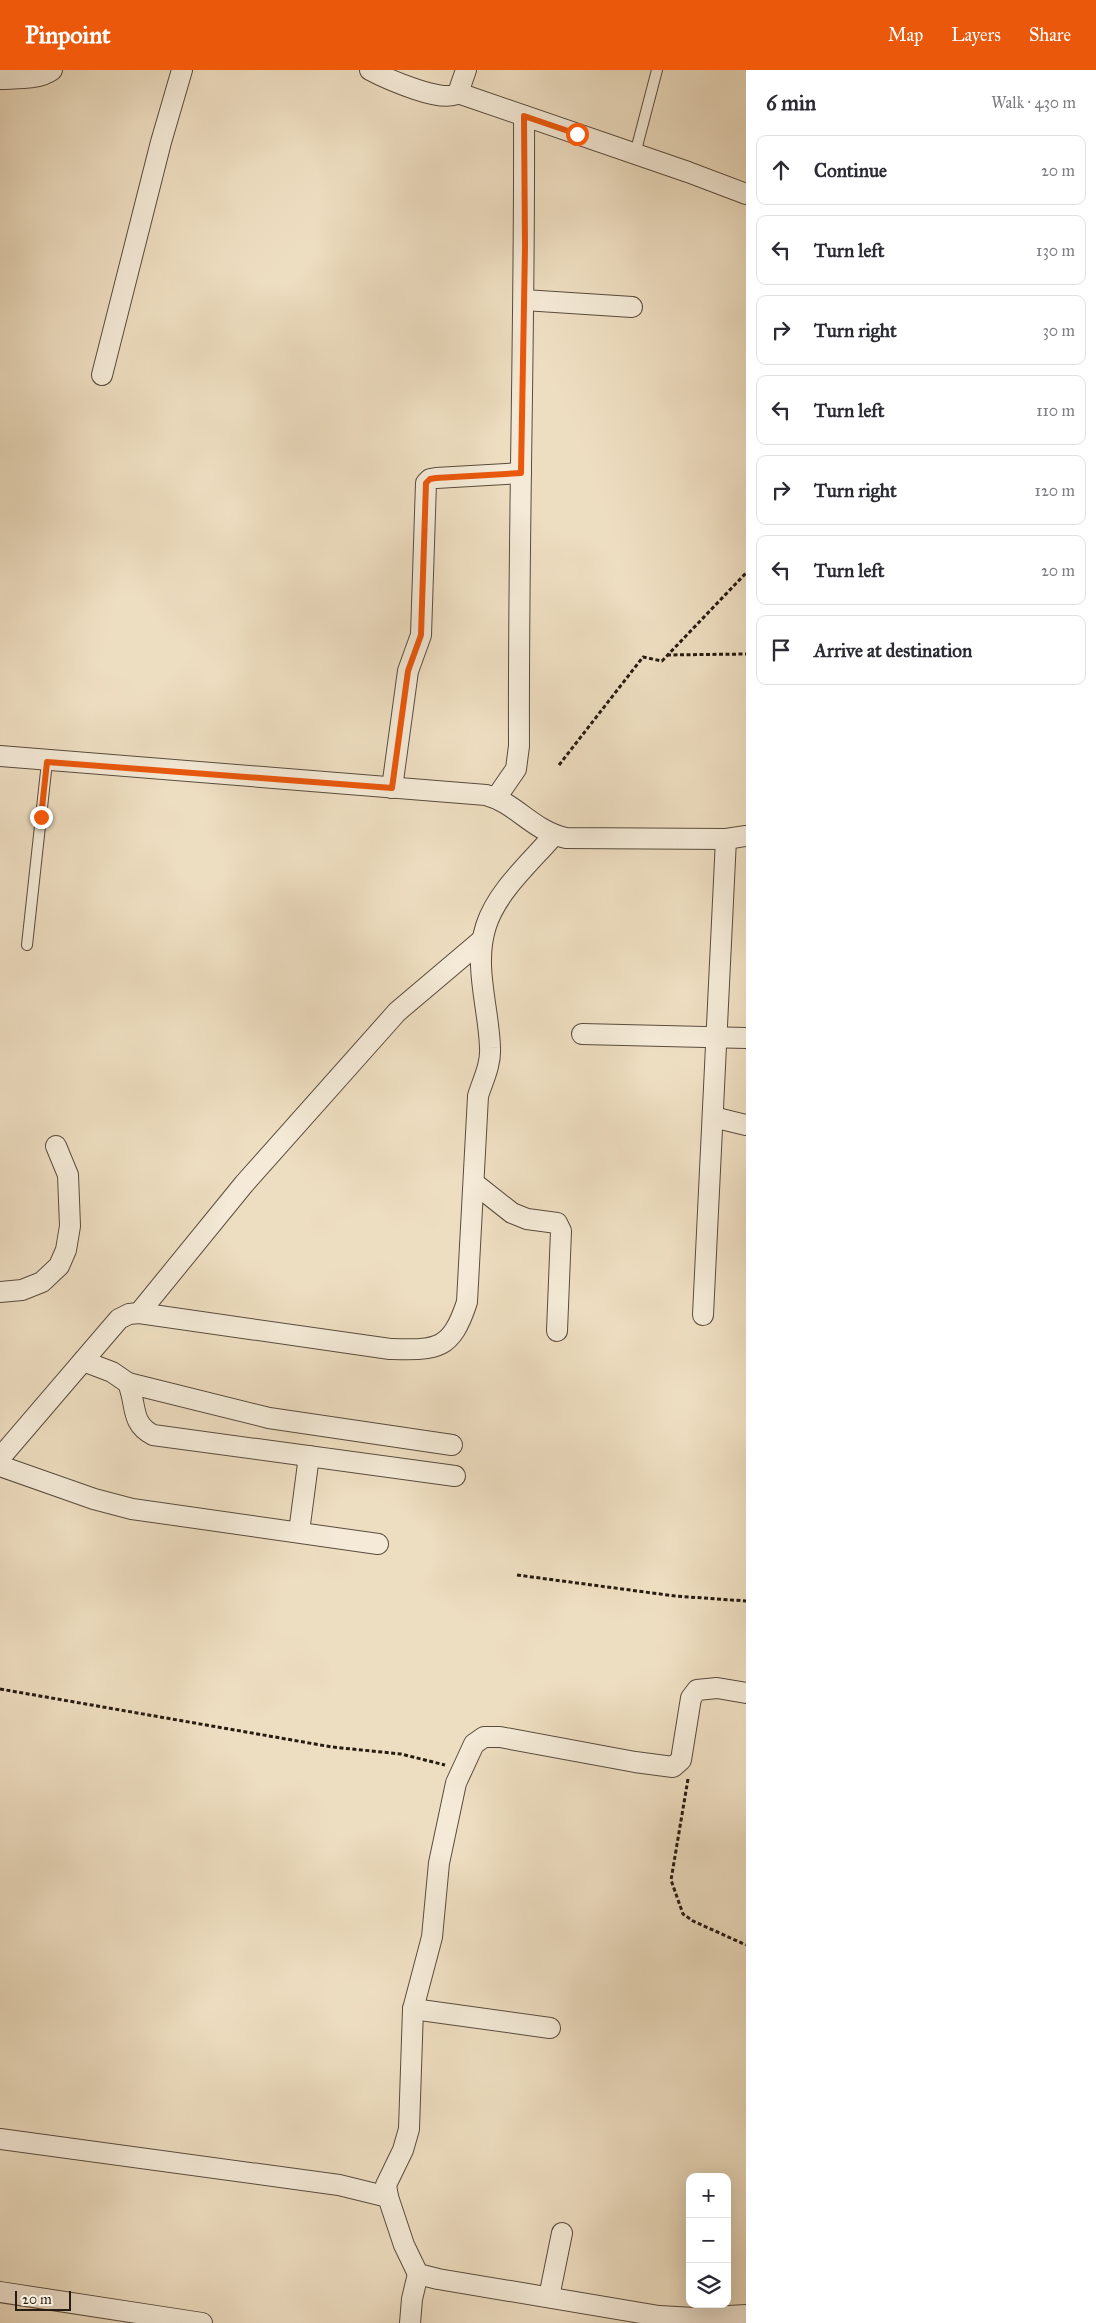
<!DOCTYPE html>
<meta charset="utf-8">
<style>
:root{--surface:#fff;--page:#f7f7f7;--text:#2b2b33;--muted:#7c7c81;--line:#e1e1e2;--accent:#ea580c}
body{margin:0;font-family:"IM FELL Great Primer",serif;background:var(--page);color:var(--text)}
.controls{position:absolute;right:15px;bottom:15px;display:grid;overflow:hidden;border-radius:10px;box-shadow:0 5px 20px #0002}
.controls button{width:45px;height:45px;display:grid;place-items:center;padding:0;border:0;border-bottom:1px solid var(--line);background:var(--surface);color:var(--text);font:25px sans-serif}
.scale{position:absolute;left:15px;bottom:12px;width:56px;box-sizing:border-box;padding-left:5px;border:2px solid #271c12;border-top:0;font-size:14px;line-height:18px;white-space:nowrap;color:#271c12;-webkit-text-stroke:4px #f4ead7;paint-order:stroke}
.stop{position:absolute;width:15px;height:15px;margin:-11px;border:4px solid #ea580c;border-radius:50%;background:#fff}
.stop.end{background:#ea580c;border-color:#fff;box-shadow:0 1px 5px #0008}
.list{margin:0;padding:0;list-style:none}
h2{display:flex;justify-content:space-between;align-items:center;height:65px;margin:0;padding:0 20px;font-size:21px}
h2 small{font-size:16px;font-weight:400;color:var(--muted)}
.list li{display:grid;grid-template-columns:32px 1fr auto;gap:15px;align-items:center;box-sizing:border-box;height:70px;margin:0 10px 10px;padding:0 10px;border:1px solid var(--line);border-radius:10px}
.list b{display:block;font-size:19px;white-space:nowrap}
.list em{font-size:16px;font-style:normal;color:var(--muted)}
.icon{flex:none;width:28px;height:28px;fill:none;stroke:currentColor;stroke-width:2;stroke-linecap:round;stroke-linejoin:round}
.map{position:relative;flex:none;width:746px;height:2253px;overflow:hidden}
header{display:flex;align-items:center;gap:30px;box-sizing:border-box;height:70px;padding:0 25px;background:var(--accent);color:#fff}
header strong{font-size:24px}
nav{display:flex;gap:28px;margin-inline-start:auto;font-size:18px}
main{display:flex}
aside{flex:1;background:var(--surface)}
.map>svg:first-child{display:block}
.lines{fill:none;stroke-linecap:round;stroke-linejoin:round}
.service-casing{stroke:#594c3e;stroke-width:12}
.minor-casing{stroke:#594c3e;stroke-width:22}
.path{stroke:#271c12;stroke-width:3;stroke-dasharray:4 2.5;stroke-linecap:butt}
.service{stroke:#f4ead7;stroke-width:10}
.minor{stroke:#f4ead7;stroke-width:20}
.route{stroke:#ea580c;stroke-width:6}
</style>
<header>
<strong>Pinpoint</strong>
<nav><a>Map</a><a>Layers</a><a>Share</a></nav>
</header>
<main>
<div class="map">
<svg width="746" height="2253" viewBox="0 0 746 2253">
<rect width="100%" height="100%" fill="#eedec1"/>
<filter id="stains"><feTurbulence type="fractalNoise" baseFrequency=".004" numOctaves="4"/><feColorMatrix values="0 0 0 0 .2 0 0 0 0 .09 0 0 0 0 .02 0 0 0 .5 -.17"/></filter>
<radialGradient id="worn" r=".72"><stop offset=".6" stop-color="#630" stop-opacity="0"/><stop offset="1" stop-color="#630" stop-opacity=".3"/></radialGradient>
<g class="lines">
<!-- service casing -->
<g class="service-casing">
<g id="service">
<polyline points="635,84 657,0"/>
<polyline points="27,875 47,692"/>
</g>
</g>
<!-- minor casing -->
<g class="minor-casing">
<g id="minor">
<path d="M370 0C385 8 445 35 458 23L466 0"/>
<path d="M0 9C17 8 38 10 52 0"/>
<polyline points="458,23 688,102 746,124"/>
<polyline points="524,230 632,237"/>
<polyline points="102,305 161,72 182,0"/>
<path d="M0 686 486 725C516 733 533 761 566 768L726 769 746 766"/>
<polyline points="392,718 408,601 421,565 426,413 430,409 436,408 521,403"/>
<path d="M496 728 516 699 519 676C518 466 525 256 524 46"/>
<polyline points="582,964 746,968"/>
<polyline points="713,1047 746,1055"/>
<polyline points="474,1113 512,1143 527,1149 557,1153 561,1161 557,1261"/>
<polyline points="0,1222 22,1220 42,1212 59,1196 66,1180 70,1156 68,1105 56,1076"/>
<polyline points="139,1243 244,1114 397,942 482,870"/>
<polyline points="703,1245 726,769"/>
<path d="M83 1291 112 1302 128 1313C137 1335 130 1353 153 1365L455 1406"/>
<polyline points="128,1313 269,1348 452,1375"/>
<path d="M0 1388 119 1249 129 1244 139 1243 390 1279C437 1280 451 1281 467 1232L478 1026C483 1010 491 995 490 978 489 938 473 896 486 856 497 821 531 792 554 765"/>
<polyline points="0,1396 94,1429 132,1439 378,1474"/>
<polyline points="299,1462 309,1386"/>
<polyline points="413,1939 550,1958"/>
<polyline points="0,2069 339,2115 388,2127 404,2175 418,2204 438,2209 659,2246 694,2248 746,2245"/>
<polyline points="388,2127 386,2115 403,2080 409,2059 413,1939 432,1867 439,1793 456,1713 474,1674 484,1667 500,1667 635,1692 673,1697 681,1690 691,1628 697,1620 717,1618 746,1623"/>
<polyline points="0,2222 202,2253"/>
<polyline points="549,2227 562,2163"/>
<polyline points="410,2253 412,2229 418,2204"/>
</g>
</g>
<!-- path -->
<g class="path">
<polyline points="667,585 746,584"/>
<polyline points="559,695 643,587 662,591 746,503"/>
<polyline points="517,1505 675,1526 746,1531"/>
<polyline points="0,1619 332,1677 401,1684 445,1695"/>
<polyline points="688,1709 671,1810 683,1844 693,1851 746,1875"/>
</g>
<!-- service -->
<use href="#service" class="service"/>
<!-- minor -->
<use href="#minor" class="minor"/>
</g>
<g class="lines">
<!-- route -->
<polyline class="route" points="41,747 47,692 392,718 408,601 421,565 426,413 430,409 436,408 521,403 525,177 524,46 577,64"/>
</g>
<rect width="100%" height="100%" filter="url(#stains)"/>
<rect width="100%" height="100%" fill="url(#worn)"/>
</svg>
<div class="controls">
<button>+</button>
<button>−</button>
<button><svg class="icon" aria-label="layers" viewBox="0 0 24 24"><path d="M12 4l9 5-9 5-9-5zM3 14l9 5 9-5"/></svg></button>
</div>
<div class="scale">20 m</div>
<div class="stop" style="left:577px;top:64px"></div>
<div class="stop end" style="left:41px;top:747px"></div>
</div>
<aside>
<h2>6 min<small>Walk · 430 m</small></h2>
<ul class="list">
<li><svg class="icon" aria-label="ahead" viewBox="0 0 24 24"><path d="M12 20V5M6 11l6-6 6 6"/></svg><div><b>Continue</b></div><em>20 m</em></li>
<li><svg class="icon" aria-label="left" viewBox="0 0 24 24"><path d="M17 20v-9H6M10 6l-5 5 5 5"/></svg><div><b>Turn left</b></div><em>130 m</em></li>
<li><svg class="icon" aria-label="right" viewBox="0 0 24 24"><path d="M7 20v-9h11M14 6l5 5-5 5"/></svg><div><b>Turn right</b></div><em>30 m</em></li>
<li><svg class="icon" aria-label="left" viewBox="0 0 24 24"><path d="M17 20v-9H6M10 6l-5 5 5 5"/></svg><div><b>Turn left</b></div><em>110 m</em></li>
<li><svg class="icon" aria-label="right" viewBox="0 0 24 24"><path d="M7 20v-9h11M14 6l5 5-5 5"/></svg><div><b>Turn right</b></div><em>120 m</em></li>
<li><svg class="icon" aria-label="left" viewBox="0 0 24 24"><path d="M17 20v-9H6M10 6l-5 5 5 5"/></svg><div><b>Turn left</b></div><em>20 m</em></li>
<li><svg class="icon" aria-label="arrive" viewBox="0 0 24 24"><path d="M6 21V4h12l-3 4 3 4H6"/></svg><div><b>Arrive at destination</b></div></li>
</ul>
</aside>
</main>
